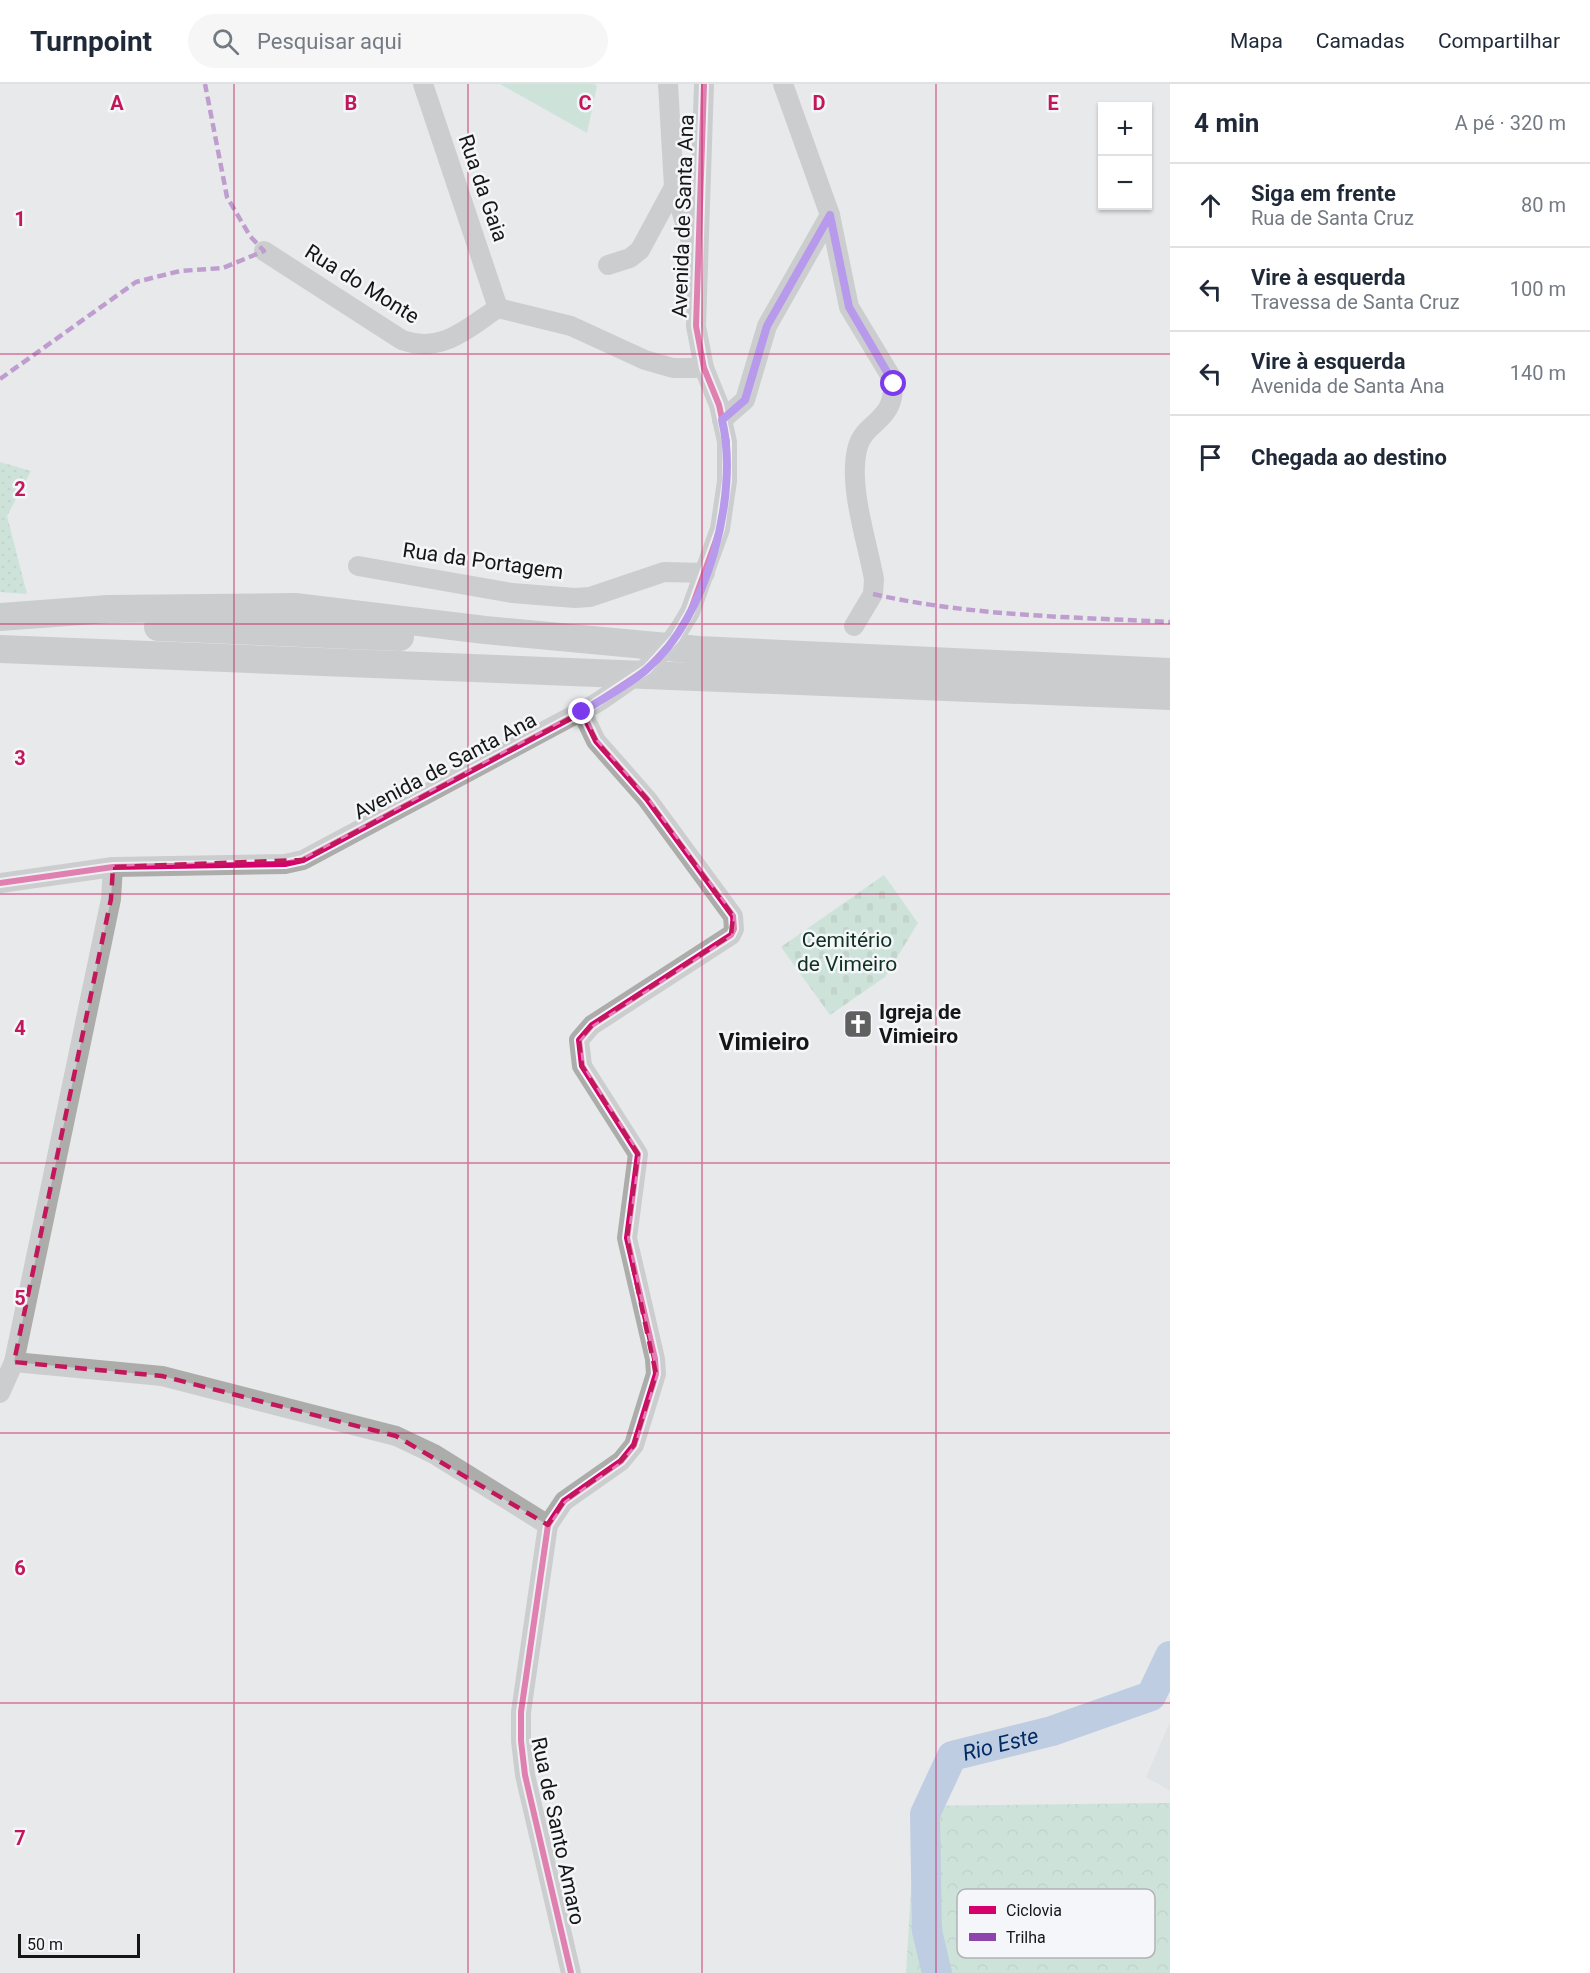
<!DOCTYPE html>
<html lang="pt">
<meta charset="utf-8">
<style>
:root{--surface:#fff;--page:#f6f6f7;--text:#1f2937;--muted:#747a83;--line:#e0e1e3}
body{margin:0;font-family:Roboto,sans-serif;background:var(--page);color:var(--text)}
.controls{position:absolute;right:18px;top:18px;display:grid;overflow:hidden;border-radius:0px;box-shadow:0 2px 4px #0004}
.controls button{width:54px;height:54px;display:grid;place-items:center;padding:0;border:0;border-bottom:2px solid var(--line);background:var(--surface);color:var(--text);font:30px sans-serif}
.scale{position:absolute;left:18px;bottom:15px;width:122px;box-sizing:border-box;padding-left:6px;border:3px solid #161617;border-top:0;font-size:16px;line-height:21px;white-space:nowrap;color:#161617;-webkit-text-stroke:4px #f4f6f9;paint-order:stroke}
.stop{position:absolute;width:18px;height:18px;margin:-14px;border:4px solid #7c3aed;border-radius:50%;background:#fff}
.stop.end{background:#7c3aed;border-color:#fff;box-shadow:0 2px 6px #0008}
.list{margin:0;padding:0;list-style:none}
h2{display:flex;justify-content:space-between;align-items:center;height:78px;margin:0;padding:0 24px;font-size:26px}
h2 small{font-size:20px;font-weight:400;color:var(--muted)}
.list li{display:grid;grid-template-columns:39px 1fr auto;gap:18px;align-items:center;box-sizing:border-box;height:84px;padding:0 24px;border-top:2px solid var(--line)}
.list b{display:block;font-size:22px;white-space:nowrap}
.list p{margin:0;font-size:20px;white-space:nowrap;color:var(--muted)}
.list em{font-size:20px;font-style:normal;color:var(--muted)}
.icon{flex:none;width:33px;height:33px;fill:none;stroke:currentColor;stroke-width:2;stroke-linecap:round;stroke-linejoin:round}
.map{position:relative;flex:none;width:1170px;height:1889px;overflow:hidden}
header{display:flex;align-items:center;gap:36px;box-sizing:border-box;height:84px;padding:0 30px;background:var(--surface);border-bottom:2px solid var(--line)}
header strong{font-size:28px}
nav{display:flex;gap:33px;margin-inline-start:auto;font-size:21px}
.search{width:420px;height:54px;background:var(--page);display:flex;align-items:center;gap:15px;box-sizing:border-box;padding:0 21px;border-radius:33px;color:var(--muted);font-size:22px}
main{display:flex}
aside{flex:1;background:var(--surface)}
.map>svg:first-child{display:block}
.built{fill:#d7dce1}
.grass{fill:url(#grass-dots)}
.forest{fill:url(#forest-crowns)}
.cemetery{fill:url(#cemetery-stones)}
.garden{fill:#aedac1}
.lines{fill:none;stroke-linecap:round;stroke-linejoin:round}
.river{stroke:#8eacda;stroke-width:30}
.minor{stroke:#acacab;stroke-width:20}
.highway{stroke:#a8a9aa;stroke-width:28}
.minor-bridge{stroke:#acacab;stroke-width:20}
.quiet{stroke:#8e44ad;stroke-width:4.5;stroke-dasharray:9 4.5;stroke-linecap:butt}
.cycleway-casing{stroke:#f4f6f9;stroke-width:10}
.cycleway{stroke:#d6006c;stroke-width:6}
.route{stroke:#7c3aed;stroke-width:8}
.marked{fill:none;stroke:#c2185b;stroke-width:4.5;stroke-dasharray:12 8;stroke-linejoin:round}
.grid{fill:none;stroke:#c2185b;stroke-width:1.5;stroke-opacity:0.55}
.labels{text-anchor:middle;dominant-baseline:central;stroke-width:5;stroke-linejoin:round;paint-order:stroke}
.street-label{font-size:21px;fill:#161617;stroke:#f4f6f9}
.park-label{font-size:21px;fill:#0e321f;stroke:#f4f6f9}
.poi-label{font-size:21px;font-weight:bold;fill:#161617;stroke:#f4f6f9;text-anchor:start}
.water-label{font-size:22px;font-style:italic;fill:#022b64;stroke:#f4f6f9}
.quarter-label{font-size:24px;font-weight:bold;fill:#161617;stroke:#f4f6f9}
.key{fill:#f4f6f9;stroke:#b1b3b5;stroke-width:1.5}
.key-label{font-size:16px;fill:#161617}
.grid-label{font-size:20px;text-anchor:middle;font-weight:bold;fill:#c2185b;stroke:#f4f6f9;stroke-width:5;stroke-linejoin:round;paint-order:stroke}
</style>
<header>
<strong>Turnpoint</strong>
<div class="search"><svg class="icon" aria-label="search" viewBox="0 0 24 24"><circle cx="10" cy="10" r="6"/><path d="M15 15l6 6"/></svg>Pesquisar aqui</div>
<nav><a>Mapa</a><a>Camadas</a><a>Compartilhar</a></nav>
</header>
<main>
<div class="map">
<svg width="1170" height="1889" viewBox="0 0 1170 1889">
<defs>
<pattern id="grass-dots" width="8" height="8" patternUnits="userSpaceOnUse" patternTransform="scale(1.5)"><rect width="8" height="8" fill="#aedac1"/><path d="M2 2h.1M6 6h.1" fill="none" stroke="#95baa5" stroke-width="1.8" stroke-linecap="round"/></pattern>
<pattern id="forest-crowns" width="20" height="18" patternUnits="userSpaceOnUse" patternTransform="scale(1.5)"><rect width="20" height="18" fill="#aedac1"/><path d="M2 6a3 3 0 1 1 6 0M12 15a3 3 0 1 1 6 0" fill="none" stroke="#95baa5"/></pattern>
<pattern id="cemetery-stones" width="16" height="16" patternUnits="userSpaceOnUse" patternTransform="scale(1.5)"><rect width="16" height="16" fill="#aedac1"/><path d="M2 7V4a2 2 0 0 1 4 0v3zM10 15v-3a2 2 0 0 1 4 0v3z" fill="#95baa5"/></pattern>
</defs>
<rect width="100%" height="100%" fill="#e8e9eb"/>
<!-- built -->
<polygon class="built" points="1170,1638 1170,1707 1146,1693"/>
<!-- grass -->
<polygon class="grass" points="0,378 31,387 7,432 27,510 0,508"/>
<!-- forest -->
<polygon class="forest" points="1170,1719 1170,1889 906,1889 916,1722"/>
<!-- cemetery -->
<polygon class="cemetery" points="884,791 918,839 885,893 830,931 781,863"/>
<!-- garden -->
<polygon class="garden" points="500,0 594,0 597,2 587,49"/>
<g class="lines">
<!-- river -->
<path class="river" id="s1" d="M937 1889 927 1847 925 1730 952 1672 1052 1647 1151 1612 1170 1572"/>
<!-- minor -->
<g class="minor">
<polyline points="423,0 498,224"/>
<polyline points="668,0 674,103 694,168"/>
<path d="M783 0 830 131 849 223 893 296C896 338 866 336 858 362 847 400 867 456 874 495L873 510 854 542"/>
<path d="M264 167 402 256C442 270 466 245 498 224L571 242 645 276 673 284H704"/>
<polyline points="608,181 630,174 640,166 674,103"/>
<polyline points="722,336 745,316 767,242 830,131"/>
<polyline points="358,482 512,509 575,514 590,513 664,488 705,489"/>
<polyline points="690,528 720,445 727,397 727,358 719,321 704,284 696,242 704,0"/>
<polyline points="0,799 113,783 285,780 303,776 593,621"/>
<polyline points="14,1278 162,1292 396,1352 434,1370 548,1441"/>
<polyline points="0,1309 14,1278 111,815 113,783"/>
<polyline points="571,1889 525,1691 521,1657 521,1628 548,1441 564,1417 621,1377 634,1361 656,1290 655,1275 627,1154 638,1070 582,982 579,956 592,941 731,851 734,845 733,832 647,715 596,657 582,628"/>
</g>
<!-- highway -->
<g class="highway">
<polyline points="0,533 108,525 295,523 485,546 699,566 1170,588"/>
<polyline points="158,543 400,553"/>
<polyline points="0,565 1170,612"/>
</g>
<!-- minor-bridge -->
<path class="minor-bridge" d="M595 620C640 590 662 577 690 528"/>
<!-- quiet -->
<g class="quiet">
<polyline points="0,295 136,198 180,187 223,184 264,167 250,152 227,113 205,0"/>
<path d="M873 510C970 532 1070 533 1170 538"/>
</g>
<!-- cycleway casing -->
<g class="cycleway-casing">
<g id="cycleway">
<polyline points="0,799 113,783 285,780 303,776 582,628 647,585 675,554 690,528 720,445 727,397 727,358 719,321 704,284 696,242 704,0"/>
<polyline points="571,1889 525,1691 521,1657 521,1628 548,1441 564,1417 621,1377 634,1361 656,1290 655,1275 627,1154 638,1070 582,982 579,956 592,941 731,851 734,845 733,832 647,715 596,657 582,628"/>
</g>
</g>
<!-- cycleway -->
<use href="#cycleway" class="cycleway"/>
</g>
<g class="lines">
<!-- route -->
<path class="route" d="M582 628C603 614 628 602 647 585 707 535 740 410 722 336L745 316 767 242 830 131 849 223 894 300"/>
</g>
<!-- marked area -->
<path d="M0 0H1170V1889H0ZM582 628 596 657 647 715 733 832 731 851 592 941 579 956 582 982 638 1070 627 1154 656 1290 634 1361 621 1377 564 1417 548 1441 396 1352 162 1292 14 1278 111 815 113 783 303 776Z" fill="#e8e9eb" fill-opacity=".55" fill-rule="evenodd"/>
<path class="marked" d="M582 628 596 657 647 715 733 832 731 851 592 941 579 956 582 982 638 1070 627 1154 656 1290 634 1361 621 1377 564 1417 548 1441 396 1352 162 1292 14 1278 111 815 113 783 303 776Z"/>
<!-- grid -->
<path class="grid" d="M234 0V1889M468 0V1889M702 0V1889M936 0V1889M0 270H1170M0 540H1170M0 810H1170M0 1079H1170M0 1349H1170M0 1619H1170"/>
<!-- icons -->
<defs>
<g id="church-square" transform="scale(1.5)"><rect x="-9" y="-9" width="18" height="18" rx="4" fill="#606061" stroke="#f4f6f9"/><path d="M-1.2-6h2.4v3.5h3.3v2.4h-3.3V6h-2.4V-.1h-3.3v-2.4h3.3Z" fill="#fff"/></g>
</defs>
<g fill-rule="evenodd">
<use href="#church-square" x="858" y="940"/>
</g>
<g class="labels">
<!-- street labels -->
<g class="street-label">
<text transform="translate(483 104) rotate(71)">Rua da Gaia</text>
<text transform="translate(683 132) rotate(-88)">Avenida de Santa Ana</text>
<text transform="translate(362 200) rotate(32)">Rua do Monte</text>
<text transform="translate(483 477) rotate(8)">Rua da Portagem</text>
<text transform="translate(445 682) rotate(-28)">Avenida de Santa Ana</text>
<text transform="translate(558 1747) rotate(78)">Rua de Santo Amaro</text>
</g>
<!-- park labels -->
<g class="park-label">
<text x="847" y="856">Cemitério<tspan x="847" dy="24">de Vimeiro</tspan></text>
</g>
<!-- poi labels -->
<g class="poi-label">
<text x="879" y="928">Igreja de<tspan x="879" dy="24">Vimieiro</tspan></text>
</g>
<!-- water labels -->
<g class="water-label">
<text stroke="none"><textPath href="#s1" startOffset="274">Rio Este</textPath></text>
</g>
<!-- quarter labels -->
<g class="quarter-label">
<text x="764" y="958">Vimieiro</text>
</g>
</g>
<!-- legend -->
<rect x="957" y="1805" width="198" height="69" rx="9" class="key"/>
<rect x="969" y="1822" width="27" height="8" fill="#d6006c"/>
<rect x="969" y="1849" width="27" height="8" fill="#8e44ad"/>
<g class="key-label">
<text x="1006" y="1832">Ciclovia</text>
<text x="1006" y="1859">Trilha</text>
</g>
<g class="grid-label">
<text x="117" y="26">A</text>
<text x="351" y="26">B</text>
<text x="585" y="26">C</text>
<text x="819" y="26">D</text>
<text x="1053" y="26">E</text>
<text x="20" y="142">1</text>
<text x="20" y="412">2</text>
<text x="20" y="681">3</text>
<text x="20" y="951">4</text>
<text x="20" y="1221">5</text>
<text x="20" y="1491">6</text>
<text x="20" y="1761">7</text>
</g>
</svg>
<div class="controls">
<button>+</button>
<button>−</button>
</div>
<div class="scale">50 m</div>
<div class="stop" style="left:894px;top:300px"></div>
<div class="stop end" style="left:582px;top:628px"></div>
</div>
<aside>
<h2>4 min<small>A pé · 320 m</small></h2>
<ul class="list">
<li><svg class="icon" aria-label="ahead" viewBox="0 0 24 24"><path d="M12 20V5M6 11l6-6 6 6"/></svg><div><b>Siga em frente</b><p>Rua de Santa Cruz</p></div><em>80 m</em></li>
<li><svg class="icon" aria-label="left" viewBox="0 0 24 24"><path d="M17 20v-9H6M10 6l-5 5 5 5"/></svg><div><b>Vire à esquerda</b><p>Travessa de Santa Cruz</p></div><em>100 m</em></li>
<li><svg class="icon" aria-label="left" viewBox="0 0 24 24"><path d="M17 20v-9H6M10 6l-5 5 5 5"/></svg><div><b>Vire à esquerda</b><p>Avenida de Santa Ana</p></div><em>140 m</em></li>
<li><svg class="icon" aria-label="arrive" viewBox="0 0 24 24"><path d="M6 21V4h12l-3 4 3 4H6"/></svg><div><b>Chegada ao destino</b></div></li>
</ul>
</aside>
</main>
